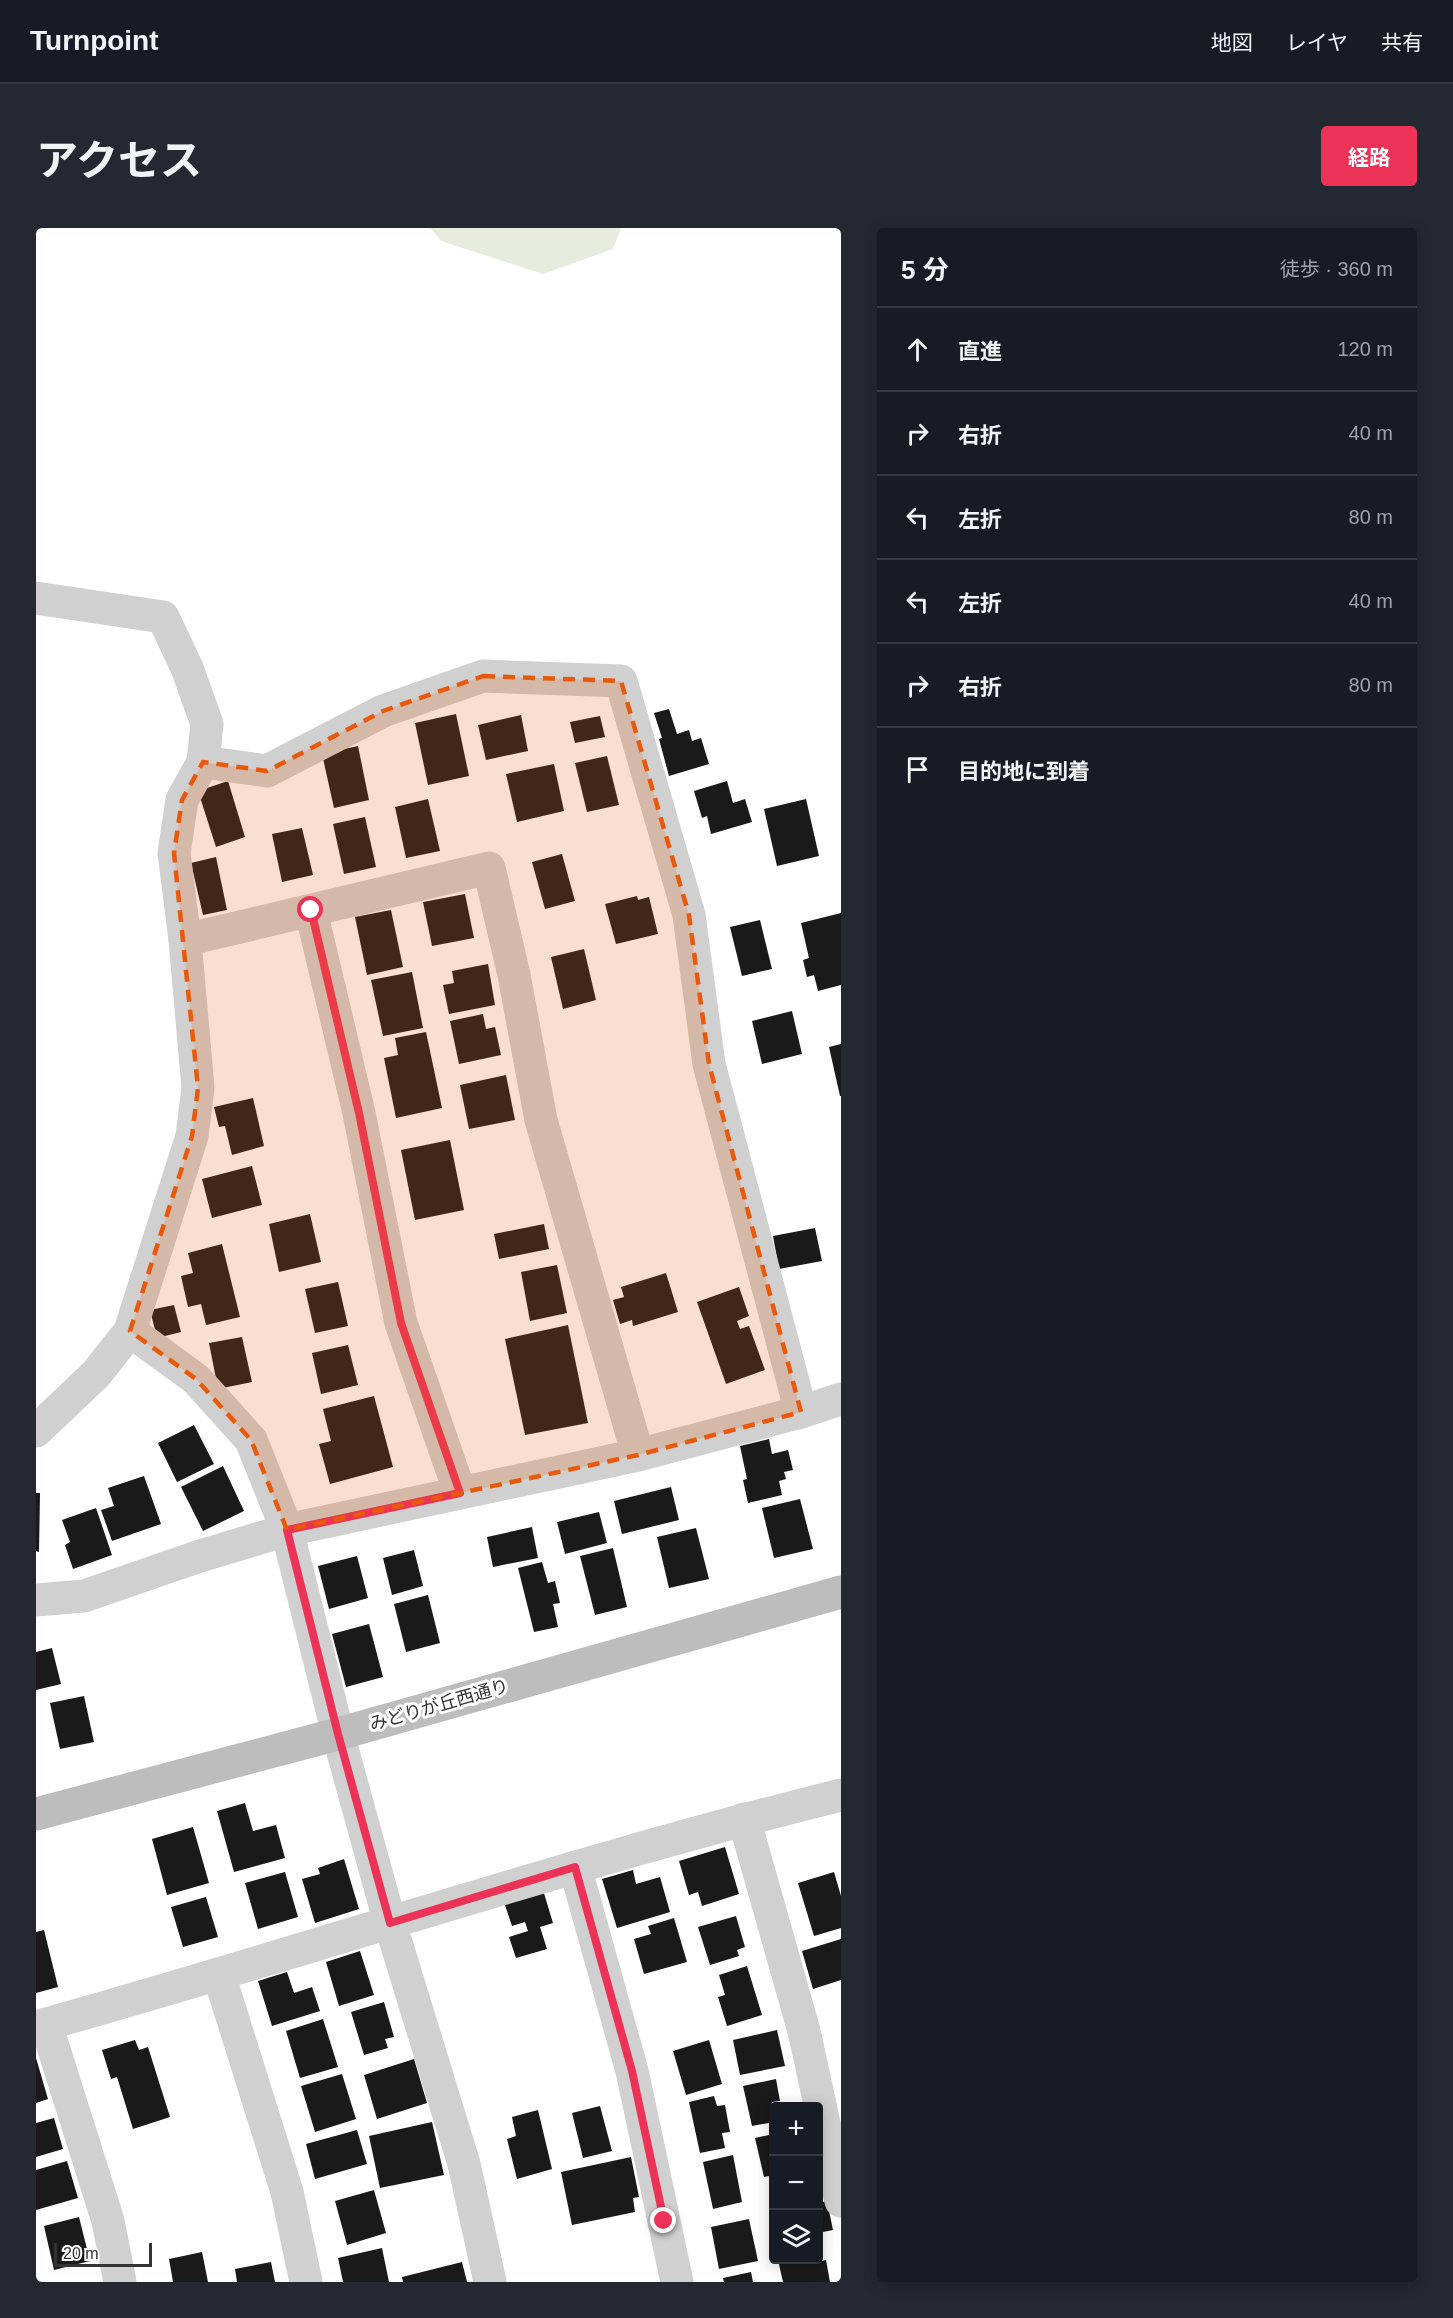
<!DOCTYPE html>
<html lang="ja">
<meta charset="utf-8">
<style>
:root{--surface:#171b24;--page:#242831;--text:#f1f3f6;--muted:#9ea1a6;--line:#363941;--accent:#ed3258}
body{margin:0;font-family:Helvetica,"Noto Sans JP",sans-serif;background:var(--page);color:var(--text)}
.controls{position:absolute;right:18px;bottom:18px;display:grid;overflow:hidden;border-radius:6px;box-shadow:0 3px 15px #0003}
.controls button{width:54px;height:54px;display:grid;place-items:center;padding:0;border:0;border-bottom:2px solid var(--line);background:var(--surface);color:var(--text);font:30px sans-serif}
.scale{position:absolute;left:18px;bottom:15px;width:98px;box-sizing:border-box;padding-left:6px;border:3px solid #333;border-top:0;font-size:16px;line-height:21px;white-space:nowrap;color:#333;-webkit-text-stroke:4px #fff;paint-order:stroke}
.stop{position:absolute;width:18px;height:18px;margin:-14px;border:4px solid #ed3258;border-radius:50%;background:#fff}
.stop.end{background:#ed3258;border-color:#fff;box-shadow:0 2px 6px #0008}
.list{margin:0;padding:0;list-style:none}
h2{display:flex;justify-content:space-between;align-items:center;height:78px;margin:0;padding:0 24px;font-size:26px}
h2 small{font-size:20px;font-weight:400;color:var(--muted)}
.list li{display:grid;grid-template-columns:39px 1fr auto;gap:18px;align-items:center;box-sizing:border-box;height:84px;padding:0 24px;border-top:2px solid var(--line)}
.list b{display:block;font-size:22px;white-space:nowrap}
.list em{font-size:20px;font-style:normal;color:var(--muted)}
.icon{flex:none;width:33px;height:33px;fill:none;stroke:currentColor;stroke-width:2;stroke-linecap:round;stroke-linejoin:round}
.map{position:relative;flex:none;width:805px;height:2054px;overflow:hidden;border-radius:6px}
header{display:flex;align-items:center;gap:36px;box-sizing:border-box;height:84px;padding:0 30px;background:var(--surface);border-bottom:2px solid var(--line)}
header strong{font-size:28px}
nav{display:flex;gap:33px;margin-inline-start:auto;font-size:21px}
.intro{display:flex;align-items:center;justify-content:space-between;box-sizing:border-box;height:144px;padding:0 36px}
h1{margin:0;font-size:42px}
.button{padding:15px 27px;border-radius:6px;background:var(--accent);color:#fff;font-size:21px;font-weight:700}
main{display:flex;gap:36px;padding:0 36px}
aside{flex:1;background:var(--surface);border-radius:6px;box-shadow:0 3px 15px #0003}
.map>svg:first-child{display:block}
.green{fill:#e8ecde}
.building{fill:#1a1a1a}
.lines{fill:none;stroke-linecap:round;stroke-linejoin:round}
.street{stroke:#d0d0d0;stroke-width:33}
.secondary{stroke:#bdbdbd;stroke-width:33}
.route{stroke:#ed3258;stroke-width:8}
.marked{fill:#e8590c;fill-opacity:0.2;stroke:#e8590c;stroke-width:4.5;stroke-dasharray:12 8;stroke-linejoin:round}
.labels{text-anchor:middle;dominant-baseline:central;stroke-width:6;stroke-linejoin:round;paint-order:stroke}
.street-label{font-size:18px;fill:#333;stroke:#fff}
</style>
<header>
<strong>Turnpoint</strong>
<nav><a>地図</a><a>レイヤ</a><a>共有</a></nav>
</header>
<div class="intro"><h1>アクセス</h1><a class="button">経路</a></div>
<main>
<div class="map">
<svg width="805" height="2054" viewBox="0 0 805 2054">
<rect width="100%" height="100%" fill="#fff"/>
<!-- green -->
<polygon class="green" points="394,0 585,0 577,21 507,46 405,13"/>
<!-- building -->
<g class="building">
<polygon points="633,481 641,506 653,502 656,513 665,510 673,536 633,548 623,511 626,510 618,485"/>
<polygon points="420,486 433,548 392,557 379,495"/>
<polygon points="485,487 492,523 450,532 442,497"/>
<polygon points="564,488 569,509 539,515 534,494"/>
<polygon points="322,518 333,572 298,580 286,526"/>
<polygon points="571,528 583,577 551,584 539,535"/>
<polygon points="518,536 528,583 481,594 470,546"/>
<polygon points="192,553 209,609 180,619 162,563"/>
<polygon points="691,553 697,575 709,571 716,594 675,606 671,588 666,590 658,563"/>
<polygon points="392,571 404,623 370,630 359,579"/>
<polygon points="770,571 783,628 741,638 728,581"/>
<polygon points="329,589 340,639 308,646 297,596"/>
<polygon points="266,600 277,647 246,654 236,606"/>
<polygon points="526,626 539,673 509,681 496,634"/>
<polygon points="180,629 191,682 167,687 155,635"/>
<polygon points="429,666 438,710 396,718 387,674"/>
<polygon points="601,668 602,672 613,669 622,706 580,716 569,676"/>
<polygon points="355,682 367,739 331,747 319,689"/>
<polygon points="805,685 805,757 782,763 778,747 771,749 767,732 773,730 765,695"/>
<polygon points="724,692 736,741 706,748 694,699"/>
<polygon points="548,721 560,772 527,781 515,729"/>
<polygon points="452,736 459,777 413,786 407,757 418,755 416,743"/>
<polygon points="376,744 387,800 347,808 335,752"/>
<polygon points="756,783 766,826 726,836 716,793"/>
<polygon points="447,786 450,801 459,799 465,827 423,836 414,793"/>
<polygon points="390,804 406,880 360,890 348,830 362,827 359,810"/>
<polygon points="805,816 805,868 804,868 793,819"/>
<polygon points="470,847 479,892 433,901 424,857"/>
<polygon points="217,870 228,918 196,927 189,898 183,899 178,879"/>
<polygon points="414,912 428,982 379,992 365,922"/>
<polygon points="216,938 226,977 176,990 166,951"/>
<polygon points="274,986 285,1034 243,1044 233,996"/>
<polygon points="508,996 513,1021 463,1031 458,1006"/>
<polygon points="779,1000 786,1033 743,1041 737,1008"/>
<polygon points="186,1016 204,1089 170,1097 165,1076 152,1079 145,1048 157,1045 152,1025"/>
<polygon points="521,1037 531,1085 494,1093 485,1044"/>
<polygon points="630,1045 642,1084 597,1098 596,1092 584,1096 577,1072 588,1069 585,1059"/>
<polygon points="302,1054 312,1098 279,1105 269,1061"/>
<polygon points="703,1059 713,1088 701,1093 704,1101 713,1098 729,1142 690,1156 661,1074"/>
<polygon points="138,1077 145,1104 121,1110 114,1082"/>
<polygon points="532,1097 552,1195 489,1207 469,1111"/>
<polygon points="206,1109 216,1154 182,1161 173,1115"/>
<polygon points="312,1117 322,1157 285,1166 276,1125"/>
<polygon points="338,1168 357,1239 294,1256 283,1216 295,1213 287,1181"/>
<polygon points="158,1197 178,1236 141,1254 122,1215"/>
<polygon points="733,1211 736,1226 752,1222 757,1242 748,1244 750,1251 743,1253 746,1267 712,1275 707,1252 711,1251 704,1218"/>
<polygon points="187,1238 208,1283 167,1303 145,1259"/>
<polygon points="108,1248 125,1296 76,1313 65,1282 78,1278 72,1260"/>
<polygon points="635,1259 643,1292 586,1306 578,1273"/>
<polygon points="0,1265 4,1265 3,1324 0,1323"/>
<polygon points="764,1271 777,1321 738,1330 726,1280"/>
<polygon points="60,1280 76,1327 37,1341 29,1317 34,1314 26,1292"/>
<polygon points="563,1284 571,1315 529,1326 521,1294"/>
<polygon points="496,1299 502,1330 457,1339 451,1309"/>
<polygon points="660,1300 673,1351 633,1360 621,1309"/>
<polygon points="577,1320 591,1379 559,1387 544,1328"/>
<polygon points="378,1322 387,1358 356,1367 347,1330"/>
<polygon points="321,1328 332,1370 293,1381 282,1338"/>
<polygon points="506,1334 512,1355 519,1353 524,1375 517,1376 522,1399 498,1404 482,1340"/>
<polygon points="392,1367 404,1415 370,1424 358,1376"/>
<polygon points="333,1396 347,1449 310,1459 296,1406"/>
<polygon points="16,1420 25,1456 0,1462 0,1424"/>
<polygon points="48,1468 58,1514 24,1521 14,1475"/>
<polygon points="209,1575 217,1603 240,1597 249,1630 198,1644 181,1583"/>
<polygon points="157,1599 173,1655 131,1667 116,1611"/>
<polygon points="689,1619 703,1666 666,1678 662,1664 653,1667 643,1633"/>
<polygon points="308,1631 323,1681 279,1695 266,1651 284,1646 282,1640"/>
<polygon points="597,1642 600,1656 624,1649 634,1684 581,1700 566,1651"/>
<polygon points="249,1644 262,1689 222,1701 209,1655"/>
<polygon points="798,1644 805,1668 805,1700 778,1708 762,1655"/>
<polygon points="507,1662 517,1695 504,1699 511,1721 480,1730 473,1709 492,1703 489,1694 476,1698 468,1674"/>
<polygon points="170,1669 182,1709 147,1719 135,1679"/>
<polygon points="700,1688 709,1719 701,1722 703,1728 674,1737 662,1699"/>
<polygon points="638,1690 651,1734 608,1746 598,1711 615,1706 612,1698"/>
<polygon points="8,1702 22,1759 0,1765 0,1704"/>
<polygon points="805,1711 805,1752 777,1761 766,1723"/>
<polygon points="324,1723 338,1767 303,1778 290,1734"/>
<polygon points="711,1738 726,1787 691,1798 682,1769 689,1767 683,1747"/>
<polygon points="251,1744 258,1765 276,1759 284,1783 236,1798 222,1753"/>
<polygon points="348,1774 358,1809 349,1811 352,1820 328,1827 315,1784"/>
<polygon points="287,1791 302,1839 264,1850 250,1803"/>
<polygon points="741,1802 749,1838 704,1847 697,1812"/>
<polygon points="99,1812 103,1822 112,1819 134,1889 97,1901 81,1849 75,1851 66,1822"/>
<polygon points="673,1812 686,1856 650,1867 637,1823"/>
<polygon points="0,1830 12,1871 0,1875"/>
<polygon points="378,1831 391,1875 341,1891 328,1847"/>
<polygon points="306,1846 320,1891 279,1904 265,1858"/>
<polygon points="740,1851 744,1873 736,1874 738,1894 716,1898 707,1858"/>
<polygon points="678,1868 681,1878 689,1877 694,1904 686,1905 689,1920 664,1925 653,1874"/>
<polygon points="564,1878 576,1923 547,1930 536,1885"/>
<polygon points="502,1882 516,1941 481,1951 471,1911 480,1908 476,1889"/>
<polygon points="18,1890 27,1921 0,1929 0,1895"/>
<polygon points="396,1894 408,1947 344,1960 333,1908"/>
<polygon points="321,1902 331,1936 279,1951 270,1916"/>
<polygon points="738,1906 738,1947 728,1949 719,1910"/>
<polygon points="697,1927 706,1974 677,1981 667,1934"/>
<polygon points="595,1929 603,1969 597,1970 599,1984 536,1997 525,1944"/>
<polygon points="31,1933 42,1970 0,1982 0,1942"/>
<polygon points="338,1962 350,2005 311,2017 299,1973"/>
<polygon points="791,1973 797,2002 782,2005 782,1975"/>
<polygon points="43,1989 54,2033 18,2042 8,1998"/>
<polygon points="713,1991 722,2033 683,2041 675,1999"/>
<polygon points="346,2020 353,2054 307,2054 302,2030"/>
<polygon points="166,2024 172,2054 137,2054 133,2031"/>
<polygon points="742,2032 777,2032 778,2035 790,2032 794,2054 747,2054"/>
<polygon points="235,2034 239,2054 201,2054 199,2041"/>
<polygon points="426,2034 431,2054 367,2054 366,2049"/>
<polygon points="715,2044 717,2054 688,2054 687,2050"/>
</g>
<g class="lines">
<!-- street -->
<g class="street">
<polyline points="0,370 127,389 151,440 171,496 167,534 146,572 138,625 149,712 162,860 156,908 94,1103 60,1146 0,1203"/>
<polyline points="167,534 231,543 347,483 447,448 585,453 653,687 673,836 765,1184"/>
<polyline points="275,683 323,885 365,1095 424,1265"/>
<polyline points="149,712 453,640 478,747 505,892 602,1227"/>
<polyline points="94,1103 160,1151 215,1212 251,1302 302,1506 354,1695 428,1936 454,2054"/>
<polyline points="0,1372 48,1368 164,1328 251,1302 602,1227 765,1184 805,1171"/>
<polyline points="708,1591 768,1803 805,1973"/>
<polyline points="539,1639 596,1843 641,2054"/>
<polyline points="183,1747 251,1964 270,2054"/>
<polyline points="10,1796 72,1993 84,2054"/>
<path d="M0 1799C269 1724 534 1634 805 1567"/>
</g>
<!-- secondary -->
<polyline class="secondary" points="0,1586 302,1506 805,1364"/>
</g>
<g class="lines">
<!-- route -->
<polyline class="route" points="275,682 323,885 365,1095 424,1265 251,1302 302,1506 354,1695 539,1639 596,1843 628,1993"/>
</g>
<!-- marked area -->
<path class="marked" d="M447 448 585 453 653 687 673 836 765 1184 602 1227 251 1302 215 1212 160 1151 94 1103 156 908 162 860 138 625 146 572 167 534 231 543 347 483Z"/>
<g class="labels">
<!-- street labels -->
<g class="street-label">
<text transform="translate(403 1477) rotate(-16)">みどりが丘西通り</text>
</g>
</g>
</svg>
<div class="controls">
<button>+</button>
<button>−</button>
<button><svg class="icon" aria-label="layers" viewBox="0 0 24 24"><path d="M12 4l9 5-9 5-9-5zM3 14l9 5 9-5"/></svg></button>
</div>
<div class="scale">20 m</div>
<div class="stop" style="left:275px;top:682px"></div>
<div class="stop end" style="left:628px;top:1993px"></div>
</div>
<aside>
<h2>5 分<small>徒歩 · 360 m</small></h2>
<ul class="list">
<li><svg class="icon" aria-label="ahead" viewBox="0 0 24 24"><path d="M12 20V5M6 11l6-6 6 6"/></svg><div><b>直進</b></div><em>120 m</em></li>
<li><svg class="icon" aria-label="right" viewBox="0 0 24 24"><path d="M7 20v-9h11M14 6l5 5-5 5"/></svg><div><b>右折</b></div><em>40 m</em></li>
<li><svg class="icon" aria-label="left" viewBox="0 0 24 24"><path d="M17 20v-9H6M10 6l-5 5 5 5"/></svg><div><b>左折</b></div><em>80 m</em></li>
<li><svg class="icon" aria-label="left" viewBox="0 0 24 24"><path d="M17 20v-9H6M10 6l-5 5 5 5"/></svg><div><b>左折</b></div><em>40 m</em></li>
<li><svg class="icon" aria-label="right" viewBox="0 0 24 24"><path d="M7 20v-9h11M14 6l5 5-5 5"/></svg><div><b>右折</b></div><em>80 m</em></li>
<li><svg class="icon" aria-label="arrive" viewBox="0 0 24 24"><path d="M6 21V4h12l-3 4 3 4H6"/></svg><div><b>目的地に到着</b></div></li>
</ul>
</aside>
</main>
